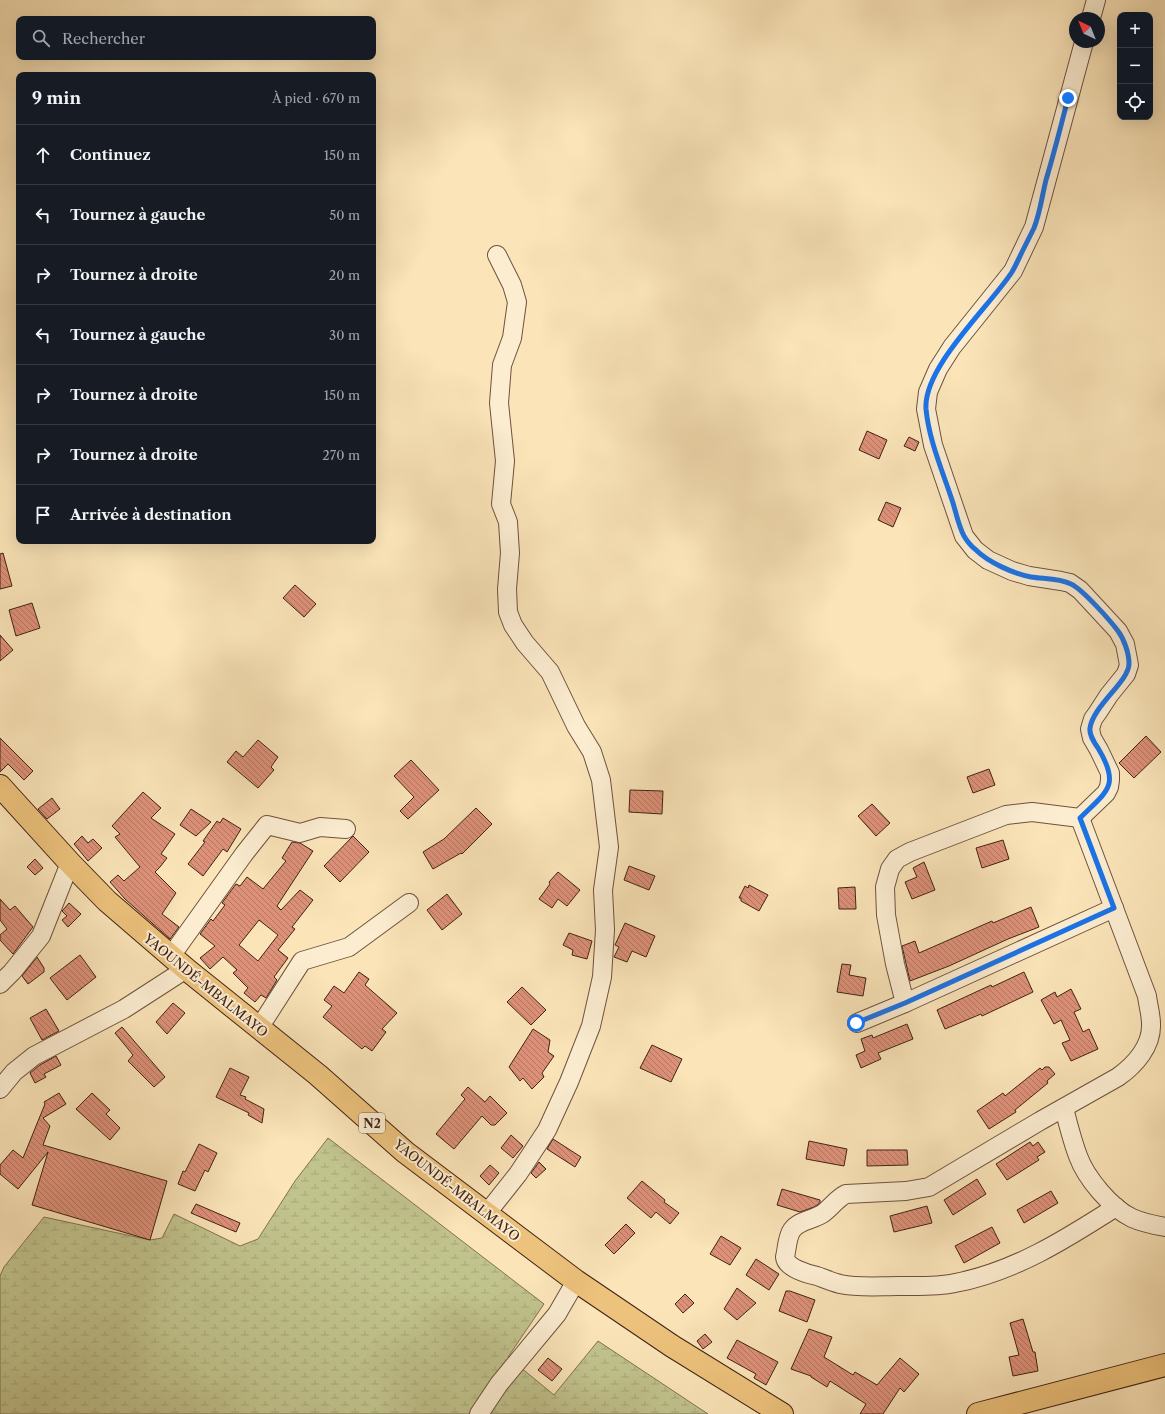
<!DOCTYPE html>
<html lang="fr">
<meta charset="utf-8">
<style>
:root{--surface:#171b24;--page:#242831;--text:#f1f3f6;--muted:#9ea1a6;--line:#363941}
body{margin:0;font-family:"Libre Caslon Text",serif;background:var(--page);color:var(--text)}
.controls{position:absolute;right:12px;top:12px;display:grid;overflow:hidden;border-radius:8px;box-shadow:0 4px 16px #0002}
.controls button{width:36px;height:36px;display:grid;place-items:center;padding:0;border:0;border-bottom:1px solid var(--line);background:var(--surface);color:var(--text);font:20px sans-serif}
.compass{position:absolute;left:1069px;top:12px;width:36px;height:36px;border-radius:50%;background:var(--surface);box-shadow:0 4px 16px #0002;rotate:317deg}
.stop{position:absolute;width:12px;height:12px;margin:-9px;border:3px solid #1a73e8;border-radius:50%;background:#fff}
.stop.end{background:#1a73e8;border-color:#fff;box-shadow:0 1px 4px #0008}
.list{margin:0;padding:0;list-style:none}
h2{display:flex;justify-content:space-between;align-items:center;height:52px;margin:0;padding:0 16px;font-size:17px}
h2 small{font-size:13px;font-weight:400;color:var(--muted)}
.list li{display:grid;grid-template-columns:26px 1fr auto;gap:12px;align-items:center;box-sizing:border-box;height:60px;padding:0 16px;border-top:1px solid var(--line)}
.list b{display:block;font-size:15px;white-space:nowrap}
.list em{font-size:13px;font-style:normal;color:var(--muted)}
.icon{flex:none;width:22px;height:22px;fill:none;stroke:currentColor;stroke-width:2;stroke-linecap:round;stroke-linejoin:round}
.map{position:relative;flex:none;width:1165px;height:1414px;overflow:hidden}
.search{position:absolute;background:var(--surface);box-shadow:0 4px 16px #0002;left:16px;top:16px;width:360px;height:44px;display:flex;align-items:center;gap:10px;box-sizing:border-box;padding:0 14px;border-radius:8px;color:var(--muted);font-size:15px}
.panel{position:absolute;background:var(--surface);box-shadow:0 4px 16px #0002;left:16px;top:72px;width:360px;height:472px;border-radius:8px}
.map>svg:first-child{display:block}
.wetland{fill:url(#wetland-marsh);stroke:#807251}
.building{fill:url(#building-back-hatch);stroke:#402215;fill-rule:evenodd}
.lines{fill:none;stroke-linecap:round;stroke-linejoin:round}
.minor-casing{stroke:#6e523e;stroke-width:20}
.major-casing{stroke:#402215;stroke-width:24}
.highway-casing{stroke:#402215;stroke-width:24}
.minor{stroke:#fcedd1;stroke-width:18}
.major{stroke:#edc27c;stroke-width:22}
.highway{stroke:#edc27c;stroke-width:22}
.route{stroke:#1a73e8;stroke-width:5}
.labels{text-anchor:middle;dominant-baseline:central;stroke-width:4;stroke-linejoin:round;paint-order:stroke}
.shield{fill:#fcedd1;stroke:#785f4d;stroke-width:1}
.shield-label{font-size:12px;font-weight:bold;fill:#402215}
.street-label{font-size:13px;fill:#402215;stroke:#fcedd1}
</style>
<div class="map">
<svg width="1165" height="1414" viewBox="0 0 1165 1414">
<defs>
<pattern id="wetland-marsh" width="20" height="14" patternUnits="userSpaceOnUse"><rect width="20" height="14" fill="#c1c38d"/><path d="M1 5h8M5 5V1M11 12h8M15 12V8" fill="none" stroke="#a7a779"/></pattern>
<pattern id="building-back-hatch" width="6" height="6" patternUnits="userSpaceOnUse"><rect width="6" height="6" fill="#dd9179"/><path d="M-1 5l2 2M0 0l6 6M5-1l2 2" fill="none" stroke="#b57662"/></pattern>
</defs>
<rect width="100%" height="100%" fill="#fae4b8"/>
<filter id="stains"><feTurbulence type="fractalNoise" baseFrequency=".005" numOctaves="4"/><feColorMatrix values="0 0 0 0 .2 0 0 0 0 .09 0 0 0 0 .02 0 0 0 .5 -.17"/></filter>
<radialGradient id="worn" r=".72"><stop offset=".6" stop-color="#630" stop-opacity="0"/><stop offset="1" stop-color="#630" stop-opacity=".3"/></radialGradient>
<!-- wetland -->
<polygon class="wetland" points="328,1138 544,1304 508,1357 554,1395 598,1341 708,1414 0,1414 0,1276 4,1267 44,1217 150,1240 162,1238 174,1214 240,1246 258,1239 295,1181"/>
<!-- building -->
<g class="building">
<polygon points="867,431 887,440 879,459 859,450"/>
<polygon points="909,437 919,442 915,451 904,446"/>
<polygon points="886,502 901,508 893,527 878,520"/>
<polygon points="3,553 12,586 0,589 0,554"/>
<polygon points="295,585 316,604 304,617 283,598"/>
<polygon points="32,603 40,628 16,636 9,610"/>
<polygon points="0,635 13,650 0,661"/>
<polygon points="1146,736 1161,752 1134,778 1119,763"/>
<polygon points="0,738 33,771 24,780 8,764 0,772"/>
<polygon points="258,740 278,757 271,767 274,770 258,788 227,762 236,751 243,757"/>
<polygon points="411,760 439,790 408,819 400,811 414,797 394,776"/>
<polygon points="989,769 995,785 973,793 967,777"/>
<polygon points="630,790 663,791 662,814 629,812"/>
<polygon points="143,792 161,808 151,818 175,834 161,854 167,858 160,867 155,872 176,893 162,914 179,927 170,939 125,899 110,882 118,875 124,881 140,867 115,837 120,834 112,826"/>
<polygon points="52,798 60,809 47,819 38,809"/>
<polygon points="872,804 890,823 876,836 858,816"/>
<polygon points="476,808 492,824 462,854 461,853 433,869 423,852 444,839"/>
<polygon points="191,809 211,822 196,836 180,825"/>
<polygon points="223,818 241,829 227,852 223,849 203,876 188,864 205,842 203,841 217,821 220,823"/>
<polygon points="82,836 88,843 93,839 102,848 88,861 74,844"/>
<polygon points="353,836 369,852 340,882 324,866"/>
<polygon points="1003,840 1009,859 982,868 976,848"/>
<path d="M292 842 300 843 313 851 277 906 281 910 300 890 313 900 292 927 295 929 278 950 288 958 274 977 277 980 266 998 261 995 255 1002 244 993 248 988 233 973 237 970 223 957 210 969 200 958 215 946 200 934 211 919 213 921 225 905 222 903 236 884 240 886 247 877 263 889 286 861 282 858ZM259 920 278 935 258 961 239 945Z"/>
<polygon points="35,859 43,868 35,875 27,867"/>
<polygon points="924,862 935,890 912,899 905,882 917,877 913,868"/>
<polygon points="629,866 655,876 649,890 624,880"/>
<polygon points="558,872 580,890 567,906 558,899 552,908 539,899 550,884 549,882"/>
<polygon points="749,885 768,895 759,911 741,901 741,898 739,898 745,886 748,888"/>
<polygon points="855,887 856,909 839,909 838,888"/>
<polygon points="447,894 462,914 442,930 427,910"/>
<polygon points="0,899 10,910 15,906 33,927 13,954 0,940 0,935 7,929 0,920"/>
<polygon points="69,903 81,914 68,927 62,920 67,916 62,911 63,910"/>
<polygon points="1031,907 1039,927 1008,939 949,966 910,981 902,946 915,941 919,953 992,921 993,923"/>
<polygon points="625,923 655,936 646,957 632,951 627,962 614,957 619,947 615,945"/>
<polygon points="569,933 592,941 587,959 572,955 573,950 563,945"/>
<polygon points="80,955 96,977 67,1000 50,978"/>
<polygon points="37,957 44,968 44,972 28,984 22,976"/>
<polygon points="842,964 851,965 849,975 866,978 863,996 837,992"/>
<polygon points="359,972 369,979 365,985 397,1013 382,1029 386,1032 372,1051 365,1046 362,1049 323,1017 332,1006 324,1000 334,986 344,993"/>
<polygon points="1024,972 1033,992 982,1016 981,1014 945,1029 937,1010 991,985 992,987"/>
<polygon points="522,987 546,1010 531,1025 507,1002"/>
<polygon points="1071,989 1081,1009 1074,1012 1083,1032 1089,1029 1098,1049 1071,1061 1062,1043 1070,1040 1061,1020 1054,1024 1041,1000 1055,992 1057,997"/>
<polygon points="173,1003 185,1013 167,1034 156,1022"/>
<polygon points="46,1009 59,1031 42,1040 30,1018"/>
<polygon points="907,1024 913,1039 878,1053 881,1059 861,1068 856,1055 865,1051 861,1039 872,1035 873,1038"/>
<polygon points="122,1027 165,1077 154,1087 128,1061 133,1055 115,1033"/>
<polygon points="533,1029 550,1040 548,1052 554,1056 542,1073 544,1077 532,1089 523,1078 520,1081 509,1067"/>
<polygon points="652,1045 682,1059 671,1082 640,1068"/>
<polygon points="56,1056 61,1065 44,1074 46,1077 35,1083 30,1073 40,1065"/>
<polygon points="1045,1067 1049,1067 1055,1074 1047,1081 1048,1083 1015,1110 1016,1112 989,1129 977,1111 1003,1093 1005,1096 1040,1068 1042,1070"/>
<polygon points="230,1068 249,1077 240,1095 246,1097 245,1099 264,1109 262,1123 248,1115 249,1113 216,1097"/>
<polygon points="468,1087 485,1102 490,1096 507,1113 495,1125 491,1125 482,1116 454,1149 436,1134 465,1099 461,1095"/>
<polygon points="59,1093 66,1104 43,1118 50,1126 43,1145 167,1181 150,1240 32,1205 48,1152 18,1189 0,1174 0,1165 13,1150 23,1158 45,1104 44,1102"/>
<polygon points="92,1093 110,1110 106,1114 120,1128 110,1140 76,1109"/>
<polygon points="511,1135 523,1146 513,1158 501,1148"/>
<polygon points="553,1139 581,1157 575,1167 547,1149"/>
<polygon points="809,1141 847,1149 844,1166 806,1159"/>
<polygon points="1030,1142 1033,1146 1038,1142 1045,1152 1037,1157 1039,1160 1007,1180 996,1164"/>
<polygon points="199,1144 217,1153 208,1172 205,1170 195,1191 178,1184 183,1171 185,1172"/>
<polygon points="867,1150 907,1150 908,1165 867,1166"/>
<polygon points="539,1162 546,1169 536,1178 531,1173"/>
<polygon points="490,1165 499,1173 489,1185 480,1176"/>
<polygon points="977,1179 986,1194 953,1215 944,1200"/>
<polygon points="642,1181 665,1200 664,1202 679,1213 670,1224 656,1212 651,1218 627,1198"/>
<polygon points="782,1189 820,1200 820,1203 814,1207 800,1212 777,1205"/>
<polygon points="1051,1191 1058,1203 1024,1223 1017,1210"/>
<polygon points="196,1204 240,1223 236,1232 191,1213"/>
<polygon points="927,1206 932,1223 894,1232 890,1216"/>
<polygon points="626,1224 635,1233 614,1254 605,1245"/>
<polygon points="992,1227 1000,1243 964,1263 955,1246"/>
<polygon points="721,1236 741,1248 730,1265 710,1254"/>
<polygon points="756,1259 779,1274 769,1290 746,1275"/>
<polygon points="737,1288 756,1303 737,1320 724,1309"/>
<polygon points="786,1291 790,1291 815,1300 807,1322 779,1311"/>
<polygon points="685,1294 694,1303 683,1313 675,1304"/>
<polygon points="1023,1319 1033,1352 1035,1352 1038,1371 1013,1376 1009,1357 1019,1355 1010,1323"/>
<polygon points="809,1329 832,1337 824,1357 853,1375 855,1372 877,1385 900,1358 919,1374 904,1392 900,1388 883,1414 860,1414 866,1404 830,1381 827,1387 811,1377 811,1376 791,1369"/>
<polygon points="705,1334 712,1342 703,1349 697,1341"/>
<polygon points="737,1340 778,1362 766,1385 754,1378 756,1374 727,1358"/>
<polygon points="548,1358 562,1369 552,1381 538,1370"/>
</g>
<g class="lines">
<!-- minor casing -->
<g class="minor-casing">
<g id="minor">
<polyline points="1091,18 1096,0"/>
<path d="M1080 818 1147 996C1148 1005 1151 1014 1151 1024 1152 1046 1135 1065 1118 1077L1040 1121 929 1187 906 1191 846 1194C837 1198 831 1208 822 1214 813 1220 799 1220 792 1230 787 1237 787 1249 785 1257 786 1268 808 1274 817 1276 825 1279 832 1282 840 1284 859 1288 879 1286 898 1286 916 1286 937 1287 955 1283 1014 1272 1066 1239 1116 1207"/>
<polyline points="171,956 244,854 267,825 300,833 320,827 346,829"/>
<polyline points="0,984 12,972 41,936 70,863"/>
<polyline points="905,1003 895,964 886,915 885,887 890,869 897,859 910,852 1006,815 1032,812 1080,818 1106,793 1109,787 1110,780 1110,773 1099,750 1092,738 1090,729 1093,719 1098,712 1109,695 1126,674 1129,665 1125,644 1118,631 1080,590 1070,583 1061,581 1029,576 1012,571 988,560 975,550 964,536 933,445 926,409 928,392 938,369 952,347 1013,271 1034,227 1084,42"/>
<polyline points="857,1023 905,1003 1114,908"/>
<polyline points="259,1028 302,961 349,947 409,903"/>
<polyline points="0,1089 14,1072 34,1056 124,1009 186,969"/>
<path d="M1064 1108C1068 1124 1072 1140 1078 1156 1086 1178 1111 1208 1132 1218 1143 1223 1154 1225 1165 1227"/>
<polyline points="487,1213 518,1174 547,1130 569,1082 591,1026 602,977 605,930 603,890 609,847 601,780 592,752 576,726 550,672 525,643 513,625 508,612 507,589 510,553 508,522 501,504 505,461 499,403 502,365 512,338 517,302 512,285 497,255"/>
<polyline points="479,1414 499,1384 557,1314 576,1281"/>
</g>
</g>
<!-- major casing -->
<g class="major-casing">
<polyline id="major" points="978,1414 1165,1365"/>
</g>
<!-- highway casing -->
<g class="highway-casing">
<polyline id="highway" points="0,786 70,863 107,901 186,969 318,1075 405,1152 576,1281 672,1346 782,1414"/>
</g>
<!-- minor -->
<use href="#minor" class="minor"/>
<!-- major -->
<use href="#major" class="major"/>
<!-- highway -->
<use href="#highway" class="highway"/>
</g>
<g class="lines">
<!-- route -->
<path class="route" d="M856 1023 905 1003 1114 908 1080 818C1107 791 1121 786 1098 748 1094 742 1089 735 1090 728 1093 706 1129 681 1129 664 1129 653 1124 639 1118 631 1109 619 1082 589 1071 584 1059 578 1044 579 1031 577 1014 574 988 562 976 550 972 547 967 541 964 536 959 527 956 513 953 503 943 472 929 441 926 409 923 367 990 306 1012 272 1016 265 1019 258 1022 252 1026 244 1030 236 1034 228 1040 213 1042 196 1046 180 1054 153 1061 126 1068 98"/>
</g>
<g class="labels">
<!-- shield labels -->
<rect class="shield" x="359" y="1113" width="26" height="20" rx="3"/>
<g class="shield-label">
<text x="372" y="1123">N2</text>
</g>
<!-- street labels -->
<g class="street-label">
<text transform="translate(206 985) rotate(39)">YAOUNDÉ-MBALMAYO</text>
<text transform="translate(457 1190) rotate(38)">YAOUNDÉ-MBALMAYO</text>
</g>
</g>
<rect width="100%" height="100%" filter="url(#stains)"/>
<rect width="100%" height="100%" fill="url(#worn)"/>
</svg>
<div class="controls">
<button>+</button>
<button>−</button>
<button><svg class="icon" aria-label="locate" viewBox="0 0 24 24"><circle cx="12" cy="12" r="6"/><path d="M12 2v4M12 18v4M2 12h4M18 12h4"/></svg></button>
</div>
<svg class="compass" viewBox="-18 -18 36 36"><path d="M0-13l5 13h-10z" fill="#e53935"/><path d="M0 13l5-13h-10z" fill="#9ea1a6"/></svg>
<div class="stop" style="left:856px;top:1023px"></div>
<div class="stop end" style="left:1068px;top:98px"></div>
<div class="search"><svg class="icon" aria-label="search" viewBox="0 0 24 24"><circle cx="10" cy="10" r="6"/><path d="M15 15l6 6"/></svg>Rechercher</div>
<section class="panel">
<h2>9 min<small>À pied · 670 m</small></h2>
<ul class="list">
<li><svg class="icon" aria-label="ahead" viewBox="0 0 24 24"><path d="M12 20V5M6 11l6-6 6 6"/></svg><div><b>Continuez</b></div><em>150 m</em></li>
<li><svg class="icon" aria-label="left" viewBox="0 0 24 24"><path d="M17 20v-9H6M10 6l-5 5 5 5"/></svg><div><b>Tournez à gauche</b></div><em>50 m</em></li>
<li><svg class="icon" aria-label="right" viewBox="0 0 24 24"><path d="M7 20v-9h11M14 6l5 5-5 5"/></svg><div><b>Tournez à droite</b></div><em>20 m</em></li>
<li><svg class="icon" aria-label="left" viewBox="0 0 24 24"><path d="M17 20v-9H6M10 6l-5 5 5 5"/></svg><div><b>Tournez à gauche</b></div><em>30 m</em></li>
<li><svg class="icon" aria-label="right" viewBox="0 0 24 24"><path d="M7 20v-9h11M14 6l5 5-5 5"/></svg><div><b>Tournez à droite</b></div><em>150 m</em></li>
<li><svg class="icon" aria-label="right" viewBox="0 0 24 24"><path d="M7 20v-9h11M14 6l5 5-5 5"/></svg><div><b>Tournez à droite</b></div><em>270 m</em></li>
<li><svg class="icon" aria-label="arrive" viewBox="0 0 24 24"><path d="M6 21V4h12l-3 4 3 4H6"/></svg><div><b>Arrivée à destination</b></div></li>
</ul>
</section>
</div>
